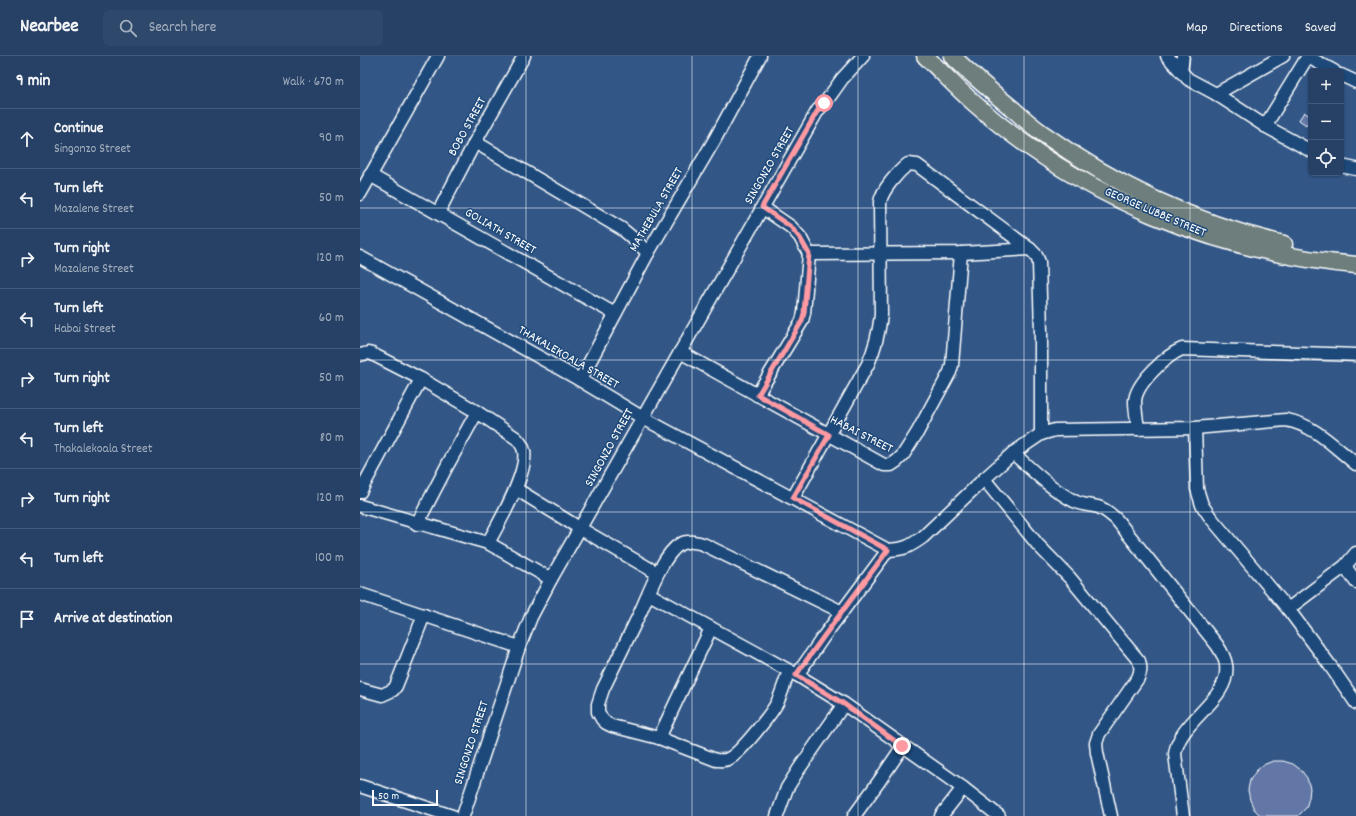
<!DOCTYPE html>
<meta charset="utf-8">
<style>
:root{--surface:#264165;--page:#2e486b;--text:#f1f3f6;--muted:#a4afbf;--line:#425a79}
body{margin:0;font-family:Dekko,sans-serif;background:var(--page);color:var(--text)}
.controls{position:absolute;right:12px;top:12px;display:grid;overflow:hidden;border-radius:6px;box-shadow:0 1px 3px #0004}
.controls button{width:36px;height:36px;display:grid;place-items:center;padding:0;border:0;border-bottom:1px solid var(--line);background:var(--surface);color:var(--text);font:20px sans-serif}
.scale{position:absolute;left:12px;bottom:10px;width:66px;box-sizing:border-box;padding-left:4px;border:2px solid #fff;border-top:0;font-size:11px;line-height:14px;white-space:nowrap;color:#fff;-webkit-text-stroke:3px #1f4a7a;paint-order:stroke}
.stop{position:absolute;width:12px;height:12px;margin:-9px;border:3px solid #ff9aa2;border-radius:50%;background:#fff}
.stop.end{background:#ff9aa2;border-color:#fff;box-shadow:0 1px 4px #0008}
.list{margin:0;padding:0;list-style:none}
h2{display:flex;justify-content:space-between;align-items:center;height:52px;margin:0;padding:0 16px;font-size:17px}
h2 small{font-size:13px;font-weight:400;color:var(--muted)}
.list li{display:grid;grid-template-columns:26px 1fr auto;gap:12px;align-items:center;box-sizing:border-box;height:60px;padding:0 16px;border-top:1px solid var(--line)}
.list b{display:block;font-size:15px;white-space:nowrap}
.list p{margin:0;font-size:13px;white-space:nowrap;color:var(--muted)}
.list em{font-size:13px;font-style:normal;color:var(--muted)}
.icon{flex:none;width:22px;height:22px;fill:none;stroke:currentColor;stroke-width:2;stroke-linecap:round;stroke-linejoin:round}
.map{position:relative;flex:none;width:996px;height:760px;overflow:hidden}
header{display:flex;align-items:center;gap:24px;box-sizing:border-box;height:56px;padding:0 20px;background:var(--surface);border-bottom:1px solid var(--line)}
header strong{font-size:19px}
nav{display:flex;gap:22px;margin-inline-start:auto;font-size:14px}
.search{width:280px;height:36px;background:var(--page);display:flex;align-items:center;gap:10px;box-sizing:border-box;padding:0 14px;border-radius:6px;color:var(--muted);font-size:15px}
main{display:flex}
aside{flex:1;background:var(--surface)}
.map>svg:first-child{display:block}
.building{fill:#6377a6;stroke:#fff}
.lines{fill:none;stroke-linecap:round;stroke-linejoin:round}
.minor-casing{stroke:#fff;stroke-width:15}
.major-casing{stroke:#fff;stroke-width:19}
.minor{stroke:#1f4a7a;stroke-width:12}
.major{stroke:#6d7e7c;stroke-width:16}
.route{stroke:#ff9aa2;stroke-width:5}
.grid{fill:none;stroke:#fff;stroke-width:1;stroke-opacity:0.55}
.labels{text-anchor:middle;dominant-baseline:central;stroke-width:3;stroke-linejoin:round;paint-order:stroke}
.street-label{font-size:13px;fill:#fff;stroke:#1f4a7a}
</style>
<header>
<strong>Nearbee</strong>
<div class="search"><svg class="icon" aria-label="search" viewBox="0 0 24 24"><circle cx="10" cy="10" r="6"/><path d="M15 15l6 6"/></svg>Search here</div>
<nav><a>Map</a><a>Directions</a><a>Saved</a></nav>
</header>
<main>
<aside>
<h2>9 min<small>Walk · 670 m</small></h2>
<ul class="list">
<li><svg class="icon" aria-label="ahead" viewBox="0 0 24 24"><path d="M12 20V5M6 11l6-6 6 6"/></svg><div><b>Continue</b><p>Singonzo Street</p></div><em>90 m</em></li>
<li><svg class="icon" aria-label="left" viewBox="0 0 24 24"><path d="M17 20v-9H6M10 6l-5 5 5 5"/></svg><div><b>Turn left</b><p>Mazalene Street</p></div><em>50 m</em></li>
<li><svg class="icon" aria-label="right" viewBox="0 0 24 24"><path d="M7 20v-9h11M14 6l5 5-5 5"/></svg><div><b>Turn right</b><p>Mazalene Street</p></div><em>120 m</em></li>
<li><svg class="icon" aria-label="left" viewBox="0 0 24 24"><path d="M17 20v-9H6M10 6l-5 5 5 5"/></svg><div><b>Turn left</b><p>Habai Street</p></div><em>60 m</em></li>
<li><svg class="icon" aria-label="right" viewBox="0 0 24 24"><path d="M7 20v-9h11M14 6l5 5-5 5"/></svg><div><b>Turn right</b></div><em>50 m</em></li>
<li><svg class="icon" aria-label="left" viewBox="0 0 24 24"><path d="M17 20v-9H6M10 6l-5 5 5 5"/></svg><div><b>Turn left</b><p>Thakalekoala Street</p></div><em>80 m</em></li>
<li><svg class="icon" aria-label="right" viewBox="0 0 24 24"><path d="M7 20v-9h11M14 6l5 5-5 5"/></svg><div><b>Turn right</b></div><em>120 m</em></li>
<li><svg class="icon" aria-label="left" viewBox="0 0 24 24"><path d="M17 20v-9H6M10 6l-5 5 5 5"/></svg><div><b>Turn left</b></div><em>100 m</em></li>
<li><svg class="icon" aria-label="arrive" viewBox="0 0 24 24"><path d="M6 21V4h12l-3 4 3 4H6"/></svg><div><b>Arrive at destination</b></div></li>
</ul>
</aside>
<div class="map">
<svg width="996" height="760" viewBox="0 0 996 760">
<rect width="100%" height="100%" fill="#325787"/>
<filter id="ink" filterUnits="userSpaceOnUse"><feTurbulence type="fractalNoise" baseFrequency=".025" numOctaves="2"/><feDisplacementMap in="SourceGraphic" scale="8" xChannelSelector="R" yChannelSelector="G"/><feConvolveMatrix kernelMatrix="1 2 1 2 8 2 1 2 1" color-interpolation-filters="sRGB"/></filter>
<g filter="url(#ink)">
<!-- building -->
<g class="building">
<polygon points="944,56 951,61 946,69 939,64"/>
<polygon points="913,705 923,705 933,708 941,714 947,722 950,732 949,742 946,752 938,760 901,760 894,753 890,744 888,734 890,724 896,715 903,709"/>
</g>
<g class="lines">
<!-- minor casing -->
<g class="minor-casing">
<g id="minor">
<polyline points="807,0 828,23 856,38 905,70 951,95"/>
<polyline points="948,1 974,15"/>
<polyline points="821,16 823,0"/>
<polyline points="981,19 996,26"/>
<polyline points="856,38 923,0"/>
<polyline points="905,70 948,0"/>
<polyline points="115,86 262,173 274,183 288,197"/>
<polyline points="981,110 996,113"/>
<polyline points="10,119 255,258"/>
<polyline points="0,138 78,0"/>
<polyline points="78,157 115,86 164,0"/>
<polyline points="449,198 601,197 670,193"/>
<polyline points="0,201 220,324 283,362 528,494"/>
<polyline points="320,296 524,409 531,409 537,405 543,399 557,377 590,316 592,309 601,197"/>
<path d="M0 299 8 297 12 298 61 323 117 356 156 382C160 386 163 390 164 395 168 417 139 467 128 487"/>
<polyline points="220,324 288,197 355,83 400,0"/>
<polyline points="397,339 442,265 444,257 449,198 440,181 431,171 402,151"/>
<polyline points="835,372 837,433 842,449 851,462 928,553 969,608 996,647"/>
<path d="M778 373C777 364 775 354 775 345 776 327 807 299 822 293L996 299"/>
<path d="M653 397C672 414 691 433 714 445 721 449 730 449 738 451 745 453 750 458 756 463L857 589C861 595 865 601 866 609 871 644 819 664 815 698L823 760"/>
<path d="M624 423 678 489 710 522 779 605C781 612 781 615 778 622L739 678 736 687 737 697 751 760"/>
<polyline points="156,433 221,473 297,517"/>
<polyline points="0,436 61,323"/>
<path d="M433 442 508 308C515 292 519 276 521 259L520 146C522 134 538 116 548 108L557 109 670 193 676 199 679 206 681 276V378"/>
<polyline points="0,450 128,487 191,523"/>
<polyline points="57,468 87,410 117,356"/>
<polyline points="985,510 996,526"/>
<polyline points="0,538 159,591"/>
<polyline points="289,538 437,619 484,648 603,732 639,760"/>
<polyline points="928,553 985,510 996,497"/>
<path d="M429 615C425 625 422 637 417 647 411 658 379 699 368 703 364 705 360 704 356 704L299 682 252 670 246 667 242 663 238 656V648L243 633C255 608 267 584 279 559 288 540 302 499 320 488 328 484 335 486 343 488L482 556"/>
<path d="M437 619 464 580 528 494C545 493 549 491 563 481L624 423 653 397 681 378 695 374 835 372 926 364C955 369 973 390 996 408"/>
<polyline points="0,633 22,639 33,634 36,630 64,559"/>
<polyline points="299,682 351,572"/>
<polyline points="0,730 92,760"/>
<polyline points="103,760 159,591 171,561 191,523 458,54 465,47 482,23 503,0"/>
<polyline points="417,760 427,732 439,713 484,648"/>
<polyline points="494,760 520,724 543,690"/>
<polyline points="581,760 603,732"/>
</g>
</g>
<!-- major casing -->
<g class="major-casing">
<g id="major">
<path d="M565 0C582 16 598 33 615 48 722 142 855 196 996 209"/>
<path d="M592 0C612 19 633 37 654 54 663 62 672 70 682 77 755 129 836 168 924 188"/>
</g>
</g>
<!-- minor -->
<use href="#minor" class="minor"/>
<!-- major -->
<use href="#major" class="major"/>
</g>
</g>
<g class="lines" filter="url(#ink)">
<!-- route -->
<polyline class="route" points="464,47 458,54 402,151 431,171 440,182 449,198 444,257 442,265 398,339 469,379 433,442 528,494 464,580 436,619 484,648 542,690"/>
</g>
<!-- grid -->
<path class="grid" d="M166 0V760M332 0V760M498 0V760M664 0V760M830 0V760M0 152H996M0 304H996M0 456H996M0 608H996"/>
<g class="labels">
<!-- street labels -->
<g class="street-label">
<text transform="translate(108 71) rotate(-61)">BOBO STREET</text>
<text transform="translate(410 110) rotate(-60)">SINGONZO STREET</text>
<text transform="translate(297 154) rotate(-60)">MATHEBULA STREET</text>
<text transform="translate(795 157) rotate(23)">GEORGE LUBBE STREET</text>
<text transform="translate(140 176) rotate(30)">GOLIATH STREET</text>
<text transform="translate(208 302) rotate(30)">THAKALEKOALA STREET</text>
<text transform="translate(501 379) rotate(27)">HABAI STREET</text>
<text transform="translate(250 392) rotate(-61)">SINGONZO STREET</text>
<text transform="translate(112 687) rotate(-72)">SINGONZO STREET</text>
</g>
</g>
</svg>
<div class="controls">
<button>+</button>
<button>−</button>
<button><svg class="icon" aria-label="locate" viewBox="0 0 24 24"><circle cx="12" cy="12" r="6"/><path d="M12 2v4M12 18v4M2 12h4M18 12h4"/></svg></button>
</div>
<div class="scale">50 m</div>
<div class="stop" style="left:464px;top:47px"></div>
<div class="stop end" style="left:542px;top:690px"></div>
</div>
</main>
